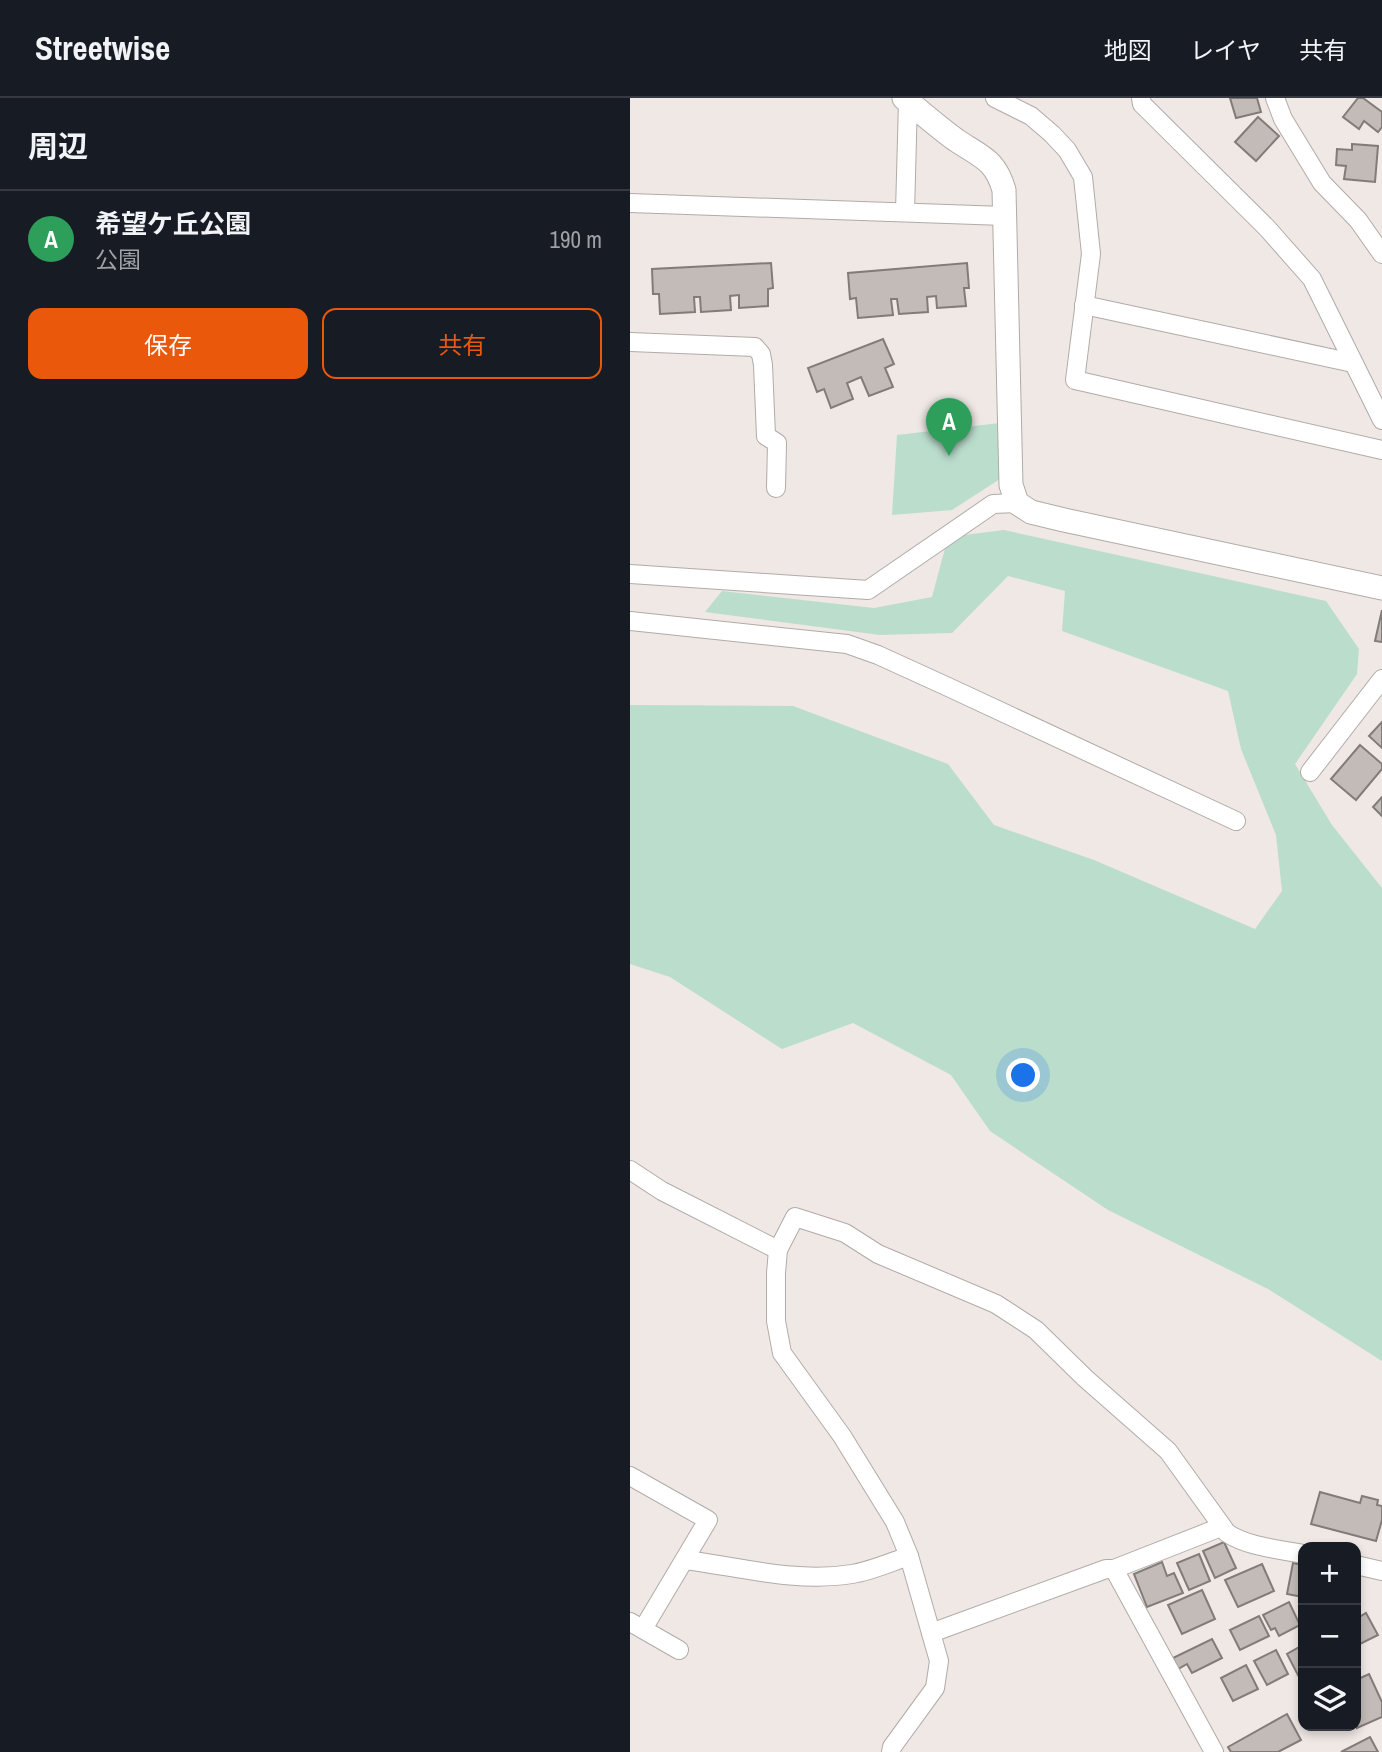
<!DOCTYPE html>
<html lang="ja">
<meta charset="utf-8">
<style>
:root{--surface:#171b24;--page:#242831;--text:#f1f3f6;--muted:#9ea1a6;--line:#363941;--accent:#ea580c}
body{margin:0;font-family:"Archivo Narrow","Noto Sans JP",sans-serif;background:var(--page);color:var(--text)}
.controls{position:absolute;right:21px;bottom:21px;display:grid;overflow:hidden;border-radius:14px;box-shadow:0 4px 10px #0003}
.controls button{width:63px;height:63px;display:grid;place-items:center;padding:0;border:0;border-bottom:2px solid var(--line);background:var(--surface);color:var(--text);font:35px sans-serif}
.you{position:absolute;left:394px;top:978px;width:24px;height:24px;margin:-18px;border:5px solid #fff;border-radius:50%;background:#1a73e8;box-shadow:0 0 0 10px #1a73e833}
.badge{display:grid;place-items:center;width:46px;height:46px;border-radius:50%;background:var(--accent);color:#fff;font-size:23px;font-weight:700}
.pin{position:absolute;translate:-50% -58px;filter:drop-shadow(0 2px 4px #0008)}
.pin::after{content:'';position:absolute;top:37px;width:24px;height:21px;background:inherit;clip-path:polygon(0 0,100% 0,50% 100%)}
.list{margin:0;padding:0;list-style:none}
h2{display:flex;justify-content:space-between;align-items:center;height:91px;margin:0;padding:0 28px;font-size:30px}
h2 small{font-size:23px;font-weight:400;color:var(--muted)}
.list li{display:grid;grid-template-columns:46px 1fr auto;gap:21px;align-items:center;box-sizing:border-box;height:98px;padding:0 28px;border-top:2px solid var(--line)}
.list b{display:block;font-size:26px;white-space:nowrap}
.list p{margin:0;font-size:23px;white-space:nowrap;color:var(--muted)}
.list em{font-size:23px;font-style:normal;color:var(--muted)}
.actions{display:flex;gap:14px;padding:21px 28px}
.actions a{flex:1;padding:16px 0;border:2px solid var(--accent);border-radius:14px;text-align:center;font-size:24px;color:var(--accent)}
.actions .main{background:var(--accent);color:#fff}
.icon{flex:none;width:38px;height:38px;fill:none;stroke:currentColor;stroke-width:2;stroke-linecap:round;stroke-linejoin:round}
.map{position:relative;flex:none;width:752px;height:1654px;overflow:hidden}
header{display:flex;align-items:center;gap:42px;box-sizing:border-box;height:98px;padding:0 35px;background:var(--surface);border-bottom:2px solid var(--line)}
header strong{font-size:33px}
nav{display:flex;gap:38px;margin-inline-start:auto;font-size:24px}
main{display:flex}
aside{flex:1;background:var(--surface)}
.map>svg:first-child{display:block}
.green{fill:#bdc}
.building{fill:#c2bbb8;stroke:#827c79;stroke-width:2}
.lines{fill:none;stroke-linecap:round;stroke-linejoin:round}
.minor-casing{stroke:#b1aba8;stroke-width:20}
.tertiary-casing{stroke:#b1aba8;stroke-width:25}
.minor{stroke:#fff;stroke-width:18}
.tertiary{stroke:#fff;stroke-width:23}
</style>
<header>
<strong>Streetwise</strong>
<nav><a>地図</a><a>レイヤ</a><a>共有</a></nav>
</header>
<main>
<aside>
<h2>周辺<small></small></h2>
<ul class="list">
<li><span class="badge" style="background:#2e9e5b">A</span><div><b>希望ケ丘公園</b><p>公園</p></div><em>190 m</em></li>
</ul>
<div class="actions"><a class="main">保存</a><a>共有</a></div>
</aside>
<div class="map">
<svg width="752" height="1654" viewBox="0 0 752 1654">
<rect width="100%" height="100%" fill="#efe8e5"/>
<!-- green -->
<g class="green">
<polygon points="370,325 373,379 322,412 262,417 267,337"/>
<polygon points="374,432 696,503 729,551 727,576 665,666 702,727 752,790 752,1263 638,1191 478,1112 360,1033 321,977 223,925 152,951 40,879 0,866 0,607 163,608 318,666 364,727 464,762 625,831 652,793 646,737 611,651 598,593 432,533 435,493 378,478 322,535 250,537 75,514 92,493 244,510 302,499 318,439"/>
</g>
<!-- building -->
<g class="building">
<polygon points="600,0 627,0 631,14 606,20"/>
<polygon points="728,0 733,0 752,14 752,29 748,34 734,23 729,31 713,19"/>
<polygon points="628,19 649,38 626,63 605,44"/>
<polygon points="722,46 748,48 745,84 714,81 716,68 706,67 707,51 722,52"/>
<polygon points="141,165 143,190 138,191 138,208 109,210 109,197 100,198 101,212 71,214 70,199 64,199 65,214 30,216 29,196 23,196 22,171"/>
<polygon points="337,165 339,190 334,190 336,208 307,210 306,198 297,199 298,214 269,216 267,201 261,201 263,217 228,220 226,200 220,201 218,175"/>
<polygon points="253,241 264,266 255,270 263,289 239,298 231,279 217,285 223,301 201,310 194,291 187,294 178,270"/>
<polygon points="752,512 752,544 745,543"/>
<polygon points="752,624 752,650 739,638"/>
<polygon points="730,647 752,666 752,671 726,702 701,681"/>
<polygon points="752,699 752,718 743,709"/>
<polygon points="690,1394 730,1405 732,1398 748,1402 747,1407 752,1408 752,1422 746,1443 681,1426"/>
<polygon points="594,1444 606,1470 585,1480 573,1453"/>
<polygon points="569,1456 580,1483 559,1492 547,1465"/>
<polygon points="532,1464 537,1478 544,1475 553,1495 517,1509 504,1476"/>
<polygon points="663,1465 673,1467 673,1499 657,1496"/>
<polygon points="632,1466 644,1493 608,1509 595,1482"/>
<polygon points="572,1492 585,1521 552,1536 538,1507"/>
<polygon points="659,1504 670,1527 649,1538 645,1530 641,1532 633,1517"/>
<polygon points="736,1515 748,1537 726,1548 726,1521"/>
<polygon points="629,1518 639,1538 610,1552 600,1532"/>
<polygon points="582,1541 592,1560 562,1575 557,1566 548,1571 543,1560"/>
<polygon points="673,1547 673,1576 669,1579 657,1556"/>
<polygon points="646,1552 658,1576 637,1587 624,1563"/>
<polygon points="616,1567 628,1591 603,1603 591,1580"/>
<polygon points="739,1576 752,1604 752,1619 727,1630 726,1582"/>
<polygon points="657,1616 671,1642 648,1654 601,1654 598,1649"/>
<polygon points="740,1639 748,1654 711,1654"/>
</g>
<g class="lines">
<!-- minor casing -->
<g class="minor-casing">
<g id="minor">
<polyline points="365,0 401,18 422,36 437,52 453,79 461,156 445,282 752,352"/>
<polyline points="511,0 512,6 637,130 682,181 752,322"/>
<polyline points="645,0 653,21 692,85 728,122 752,156"/>
<polyline points="0,105 374,118"/>
<polyline points="275,114 278,3"/>
<polyline points="454,207 723,265"/>
<polyline points="0,244 125,249 131,256 133,267 136,338 147,345 146,390"/>
<polyline points="0,476 238,492 363,406 387,405"/>
<polyline points="0,523 217,546 248,557 316,588 606,723"/>
<polyline points="680,674 752,581"/>
<polyline points="0,1072 32,1093 148,1152"/>
<polyline points="0,1378 78,1422 13,1531"/>
<path d="M55 1462C110 1469 166 1485 222 1476 241 1473 261 1464 279 1458"/>
<polyline points="726,1467 752,1473"/>
<polyline points="484,1471 584,1654"/>
<polyline points="0,1524 49,1552"/>
<polyline points="301,1535 476,1471 484,1471 591,1429"/>
<path d="M261 1654 262 1649 305 1590 309 1563 279 1458 265 1424 212 1338 152 1255 146 1223V1175L148 1152 165 1119 215 1135 248 1156 366 1206 406 1232 455 1280 538 1353 597 1435C618 1449 649 1451 673 1456"/>
</g>
</g>
<!-- tertiary casing -->
<g class="tertiary-casing">
<path id="tertiary" d="M274 0C291 14 308 29 326 42 351 59 365 61 374 92L381 387 387 405 401 414 434 422 752 490"/>
</g>
<!-- minor -->
<use href="#minor" class="minor"/>
<!-- tertiary -->
<use href="#tertiary" class="tertiary"/>
</g>
</svg>
<div class="controls">
<button>+</button>
<button>−</button>
<button><svg class="icon" aria-label="layers" viewBox="0 0 24 24"><path d="M12 4l9 5-9 5-9-5zM3 14l9 5 9-5"/></svg></button>
</div>
<div class="you"></div>
<div class="pin badge" style="left:319px;top:358px;background:#2e9e5b">A</div>
</div>
</main>
